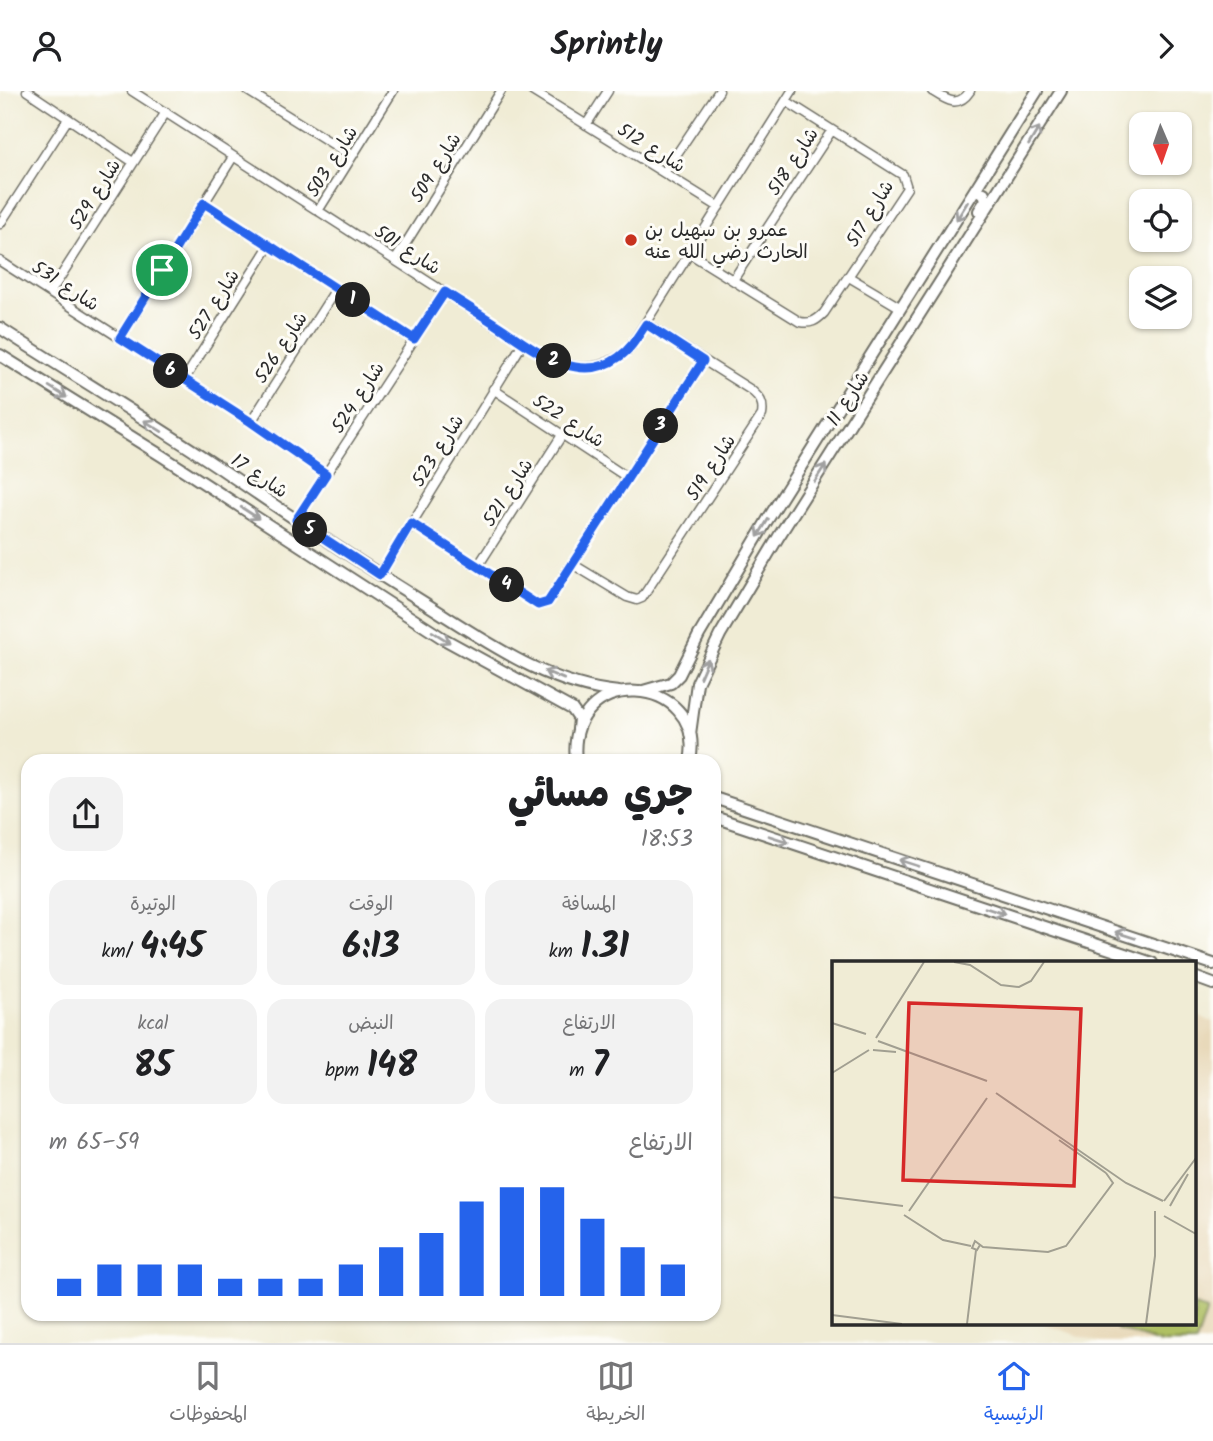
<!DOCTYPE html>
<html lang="ar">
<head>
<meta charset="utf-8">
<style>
  :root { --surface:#fff; --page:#f2f2f2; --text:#202124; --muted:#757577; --line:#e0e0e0; --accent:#2563eb }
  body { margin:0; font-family:Kalam,"Playpen Sans Arabic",sans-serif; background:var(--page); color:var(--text); direction:rtl; height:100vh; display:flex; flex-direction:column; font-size:26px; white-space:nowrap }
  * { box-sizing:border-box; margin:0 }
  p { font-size:23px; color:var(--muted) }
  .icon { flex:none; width:38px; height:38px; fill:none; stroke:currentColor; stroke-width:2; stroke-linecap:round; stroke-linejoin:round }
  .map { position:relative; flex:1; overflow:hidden; direction:ltr }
  .details { position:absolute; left:21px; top:663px; width:700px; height:567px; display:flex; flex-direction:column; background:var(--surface); border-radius:21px; box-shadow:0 2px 5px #0004; direction:rtl }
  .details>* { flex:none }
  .needle { width:46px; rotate:178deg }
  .tools { position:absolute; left:1129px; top:21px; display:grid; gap:14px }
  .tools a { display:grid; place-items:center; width:63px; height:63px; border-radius:14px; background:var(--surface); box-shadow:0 2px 5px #0004; font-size:35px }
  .pin { position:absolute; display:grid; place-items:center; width:60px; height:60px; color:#fff; margin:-30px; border:4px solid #fff; border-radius:50%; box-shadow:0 2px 7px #0007 }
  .km { position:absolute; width:35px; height:35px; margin:-18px; border-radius:50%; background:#222; color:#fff; font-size:19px; line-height:35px; text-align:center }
  .round { display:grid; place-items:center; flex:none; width:74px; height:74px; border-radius:21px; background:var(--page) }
  .summary { display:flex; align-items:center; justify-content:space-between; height:119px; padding:0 28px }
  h1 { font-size:38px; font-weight:800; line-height:52px }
  .metrics { display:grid; grid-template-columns:repeat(3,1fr); gap:10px; height:119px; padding:7px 28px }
  .metrics div { display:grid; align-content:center; border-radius:18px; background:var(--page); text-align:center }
  .metrics b { font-size:35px; font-weight:800 }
  .metrics small { font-size:19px; font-weight:400 }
  .metrics p { font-size:19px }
  .chart { height:196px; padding:14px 28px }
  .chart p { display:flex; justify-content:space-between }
  .chart svg { width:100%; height:126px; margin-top:7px; stroke:var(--accent); stroke-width:6 }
  header { display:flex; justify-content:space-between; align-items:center; height:91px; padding:0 28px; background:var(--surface); font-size:32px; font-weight:800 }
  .tabs { display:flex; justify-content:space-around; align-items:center; height:98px; border-top:2px solid var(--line); background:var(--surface); font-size:19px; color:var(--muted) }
  .tabs a { display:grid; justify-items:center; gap:4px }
  .tabs .on { color:var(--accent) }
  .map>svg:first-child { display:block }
  .built { fill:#e8d9ba }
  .green { fill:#afc063; stroke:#6d7647; stroke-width:2 }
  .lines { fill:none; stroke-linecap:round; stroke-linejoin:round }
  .minor-casing { stroke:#706f66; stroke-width:11 }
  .tertiary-casing { stroke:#706f66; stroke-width:14 }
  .minor { stroke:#fff; stroke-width:8 }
  .tertiary { stroke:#fff; stroke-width:10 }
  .oneway { stroke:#a0a0a0 }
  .route-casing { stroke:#fff; stroke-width:14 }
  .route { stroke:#2563eb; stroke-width:9 }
  .poi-dot { fill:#c8321e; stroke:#fdfcf7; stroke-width:2.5 }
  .labels { text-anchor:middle; stroke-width:6; stroke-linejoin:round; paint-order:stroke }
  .street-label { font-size:19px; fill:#2b2b2b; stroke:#fdfcf7 }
  .poi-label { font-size:19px; fill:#2b2b2b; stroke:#fdfcf7; text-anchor:start }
  .inset-road { fill:none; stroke:#a19f91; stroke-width:2 }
  .view { fill:#d62828; fill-opacity:0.15; stroke:#d62828; stroke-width:3.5 }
  .inset-edge { fill:none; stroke:#2b2b2b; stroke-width:3.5 }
</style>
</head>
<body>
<header><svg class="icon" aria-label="forward" viewBox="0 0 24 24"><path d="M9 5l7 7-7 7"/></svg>Sprintly<svg class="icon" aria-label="person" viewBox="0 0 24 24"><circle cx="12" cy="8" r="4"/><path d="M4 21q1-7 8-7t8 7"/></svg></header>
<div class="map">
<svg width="1213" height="1252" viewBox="0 0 1213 1252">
  <rect width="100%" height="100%" fill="#fdfcf7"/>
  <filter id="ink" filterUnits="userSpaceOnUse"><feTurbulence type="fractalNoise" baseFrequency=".0143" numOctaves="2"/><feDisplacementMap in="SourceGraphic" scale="14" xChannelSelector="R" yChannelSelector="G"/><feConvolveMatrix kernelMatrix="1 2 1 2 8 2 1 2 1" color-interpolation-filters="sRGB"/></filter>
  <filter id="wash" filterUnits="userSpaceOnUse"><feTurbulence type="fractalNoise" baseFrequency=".00686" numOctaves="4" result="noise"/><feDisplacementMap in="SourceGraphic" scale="28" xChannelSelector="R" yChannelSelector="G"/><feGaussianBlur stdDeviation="1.57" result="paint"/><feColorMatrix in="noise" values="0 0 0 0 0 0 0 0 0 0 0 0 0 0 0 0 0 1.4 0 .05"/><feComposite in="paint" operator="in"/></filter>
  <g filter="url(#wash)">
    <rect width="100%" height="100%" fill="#f0ecd5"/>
    <path class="built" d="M1194 924 1213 931V1252H1100L1044 1233H1194Z"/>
    <path class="green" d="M1194 1215 1207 1219 1196 1252H1160L1117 1238 1118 1233H1194Z"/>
  </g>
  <g filter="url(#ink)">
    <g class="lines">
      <g class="minor-casing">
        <path id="minor" d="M27 0 133 71
          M132 0 539 262C572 280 599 283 629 258L792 0
          M248 0 352 65
          M532 0 719 116
          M932 0C946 9 958 18 970 0
          M586 34 608 0
          M664 82 719 0
          M204 112 414 248
          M318 120 393 0
          M0 133 68 28
          M689 162 800 231C811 233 816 230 824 222L907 97 903 84 786 10
          M396 168 501 0
          M0 170 251 331 326 383
          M849 186 901 217
          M733 189 832 39
          M50 202 166 21
          M120 247 233 66
          M184 289 269 155
          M493 298 628 387
          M251 331 336 198
          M296 429 445 201
          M411 432 538 514 548 511 703 270
          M574 474 627 506 637 509 642 507 762 324C764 311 760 307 751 299L646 233
          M478 475 562 344
          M380 484 523 252"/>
      </g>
      <g class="tertiary-casing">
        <path id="tertiary" d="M975 99 984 102 986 109 979 120
          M0 237C77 287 157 334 233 386 297 430 362 473 428 514 487 551 548 595 619 601
          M0 264 162 365 444 548 572 618 579 628 578 638
          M643 600 671 592 679 584 699 544 768 428 1037 0
          M690 643 697 592 720 544 779 445 1061 0
          M576 670C565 572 708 583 690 670
          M714 707 1213 873
          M714 726 1152 872
          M1194 886 1213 893"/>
      </g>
      <use href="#minor" class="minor"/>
      <use href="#tertiary" class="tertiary"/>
    </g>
    <defs><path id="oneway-shaft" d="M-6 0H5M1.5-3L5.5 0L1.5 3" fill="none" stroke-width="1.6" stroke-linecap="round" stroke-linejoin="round" transform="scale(1.75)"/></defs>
    <g class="oneway">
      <use href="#oneway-shaft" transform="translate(1034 45) rotate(-59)"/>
      <use href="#oneway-shaft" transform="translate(962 120) rotate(122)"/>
      <use href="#oneway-shaft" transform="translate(58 301) rotate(32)"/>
      <use href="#oneway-shaft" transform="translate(153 335) rotate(-148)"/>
      <use href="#oneway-shaft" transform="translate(820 382) rotate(-57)"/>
      <use href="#oneway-shaft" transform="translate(250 422) rotate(33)"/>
      <use href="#oneway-shaft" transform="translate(763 437) rotate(121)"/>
      <use href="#oneway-shaft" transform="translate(441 546) rotate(32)"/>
      <use href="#oneway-shaft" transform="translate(704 577) rotate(-66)"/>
      <use href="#oneway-shaft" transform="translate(554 584) rotate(-157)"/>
      <use href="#oneway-shaft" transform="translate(779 748) rotate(18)"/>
      <use href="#oneway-shaft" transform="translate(909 772) rotate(-162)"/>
      <use href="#oneway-shaft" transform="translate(995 820) rotate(18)"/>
      <use href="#oneway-shaft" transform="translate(1125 844) rotate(-162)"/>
    </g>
  </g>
  <g class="lines" filter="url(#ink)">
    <g class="route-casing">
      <path id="route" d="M204 112 414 248 445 201C463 213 482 224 500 236 533 258 579 296 619 266 631 258 638 245 646 233L703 270 548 511 538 514 411 432 380 484 296 429 326 383 251 331 120 247Z"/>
    </g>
    <use href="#route" class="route"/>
  </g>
  <circle class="poi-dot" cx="631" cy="149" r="7"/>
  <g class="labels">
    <g class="street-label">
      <text transform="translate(652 56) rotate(32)" y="7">شارع 512</text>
      <text transform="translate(331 70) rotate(-58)" y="7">شارع 503</text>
      <text transform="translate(792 70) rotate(-57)" y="7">شارع 518</text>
      <text transform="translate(435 76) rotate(-58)" y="7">شارع 509</text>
      <text transform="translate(94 103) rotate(-58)" y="7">شارع 529</text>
      <text transform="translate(869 122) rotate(-59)" y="7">شارع 517</text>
      <text transform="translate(408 158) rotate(33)" y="7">شارع 501</text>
      <text transform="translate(66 194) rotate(33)" y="7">شارع 531</text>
      <text transform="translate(213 213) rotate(-58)" y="7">شارع 527</text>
      <text transform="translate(280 256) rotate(-57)" y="7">شارع 526</text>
      <text transform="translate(357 306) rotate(-57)" y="7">شارع 524</text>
      <text transform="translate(847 307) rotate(-57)" y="7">شارع 11</text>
      <text transform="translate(569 329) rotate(33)" y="7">شارع 522</text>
      <text transform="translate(437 359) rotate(-58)" y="7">شارع 523</text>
      <text transform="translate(710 376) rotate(-57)" y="7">شارع 519</text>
      <text transform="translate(260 384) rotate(34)" y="7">شارع 17</text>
      <text transform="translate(507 401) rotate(-57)" y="7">شارع 521</text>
    </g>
    <g class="poi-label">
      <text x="645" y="145">عمرو بن سهيل بن<tspan x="645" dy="22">الحارث رضي الله عنه</tspan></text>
    </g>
  </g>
  <g transform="translate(832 870)">
    <rect width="364" height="364" fill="#f0ecd5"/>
    <path class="inset-road" d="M122 1 138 4 169 24 187 26 199 20 212 1M0 62 34 73M44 77 92 1M46 80 155 120M41 89 64 91M0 112 37 89M164 132 294 222 331 240M227 179 274 212M0 236 71 245M332 240 364 197M338 245 356 213M77 250 155 137M72 254 111 279 139 285M332 255 364 273M148 284 145 289 140 287 143 280 151 286 216 291 234 285 281 222 274 212M0 354 70 363M135 363 144 289M314 363 323 295V250"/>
    <path class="view" d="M77 42 249 48 242 225 71 219Z"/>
    <rect width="364" height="364" class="inset-edge"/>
  </g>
</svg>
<div class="tools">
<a><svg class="needle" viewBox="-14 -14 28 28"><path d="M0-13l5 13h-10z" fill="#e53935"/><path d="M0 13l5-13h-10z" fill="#757577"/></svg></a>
<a><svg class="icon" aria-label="locate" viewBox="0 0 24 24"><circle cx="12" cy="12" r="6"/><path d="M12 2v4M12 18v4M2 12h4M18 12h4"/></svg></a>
<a><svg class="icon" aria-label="layers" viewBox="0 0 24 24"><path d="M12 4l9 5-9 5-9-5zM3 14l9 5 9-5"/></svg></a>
</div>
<div class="pin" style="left:162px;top:179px;background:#1e9e55"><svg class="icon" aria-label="arrive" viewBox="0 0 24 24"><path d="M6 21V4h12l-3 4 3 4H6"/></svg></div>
<b class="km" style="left:353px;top:209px">1</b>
<b class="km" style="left:554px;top:270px">2</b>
<b class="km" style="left:661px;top:335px">3</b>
<b class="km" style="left:507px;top:494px">4</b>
<b class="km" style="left:310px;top:439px">5</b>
<b class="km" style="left:171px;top:280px">6</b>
<section class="details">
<div class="summary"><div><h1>جري مسائي</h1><p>18:53</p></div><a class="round"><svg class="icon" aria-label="share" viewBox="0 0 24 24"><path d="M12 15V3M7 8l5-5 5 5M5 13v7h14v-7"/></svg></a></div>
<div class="metrics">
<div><p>المسافة</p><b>1.31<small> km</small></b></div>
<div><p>الوقت</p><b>6:13</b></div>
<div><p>الوتيرة</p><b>4:45<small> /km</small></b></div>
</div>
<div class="metrics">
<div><p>الارتفاع</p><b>7<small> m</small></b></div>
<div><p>النبض</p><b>148<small> bpm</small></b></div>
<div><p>kcal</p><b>85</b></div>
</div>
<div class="chart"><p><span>الارتفاع</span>59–65 m</p>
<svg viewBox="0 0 160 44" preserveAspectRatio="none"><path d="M5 44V38M15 44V33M25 44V33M35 44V33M45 44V38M55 44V38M65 44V38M75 44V33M85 44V27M95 44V22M105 44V11M115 44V6M125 44V6M135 44V17M145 44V27M155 44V33"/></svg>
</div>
</section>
</div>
<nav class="tabs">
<a class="on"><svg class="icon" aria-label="home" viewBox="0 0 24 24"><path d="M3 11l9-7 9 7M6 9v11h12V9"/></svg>الرئيسية</a>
<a><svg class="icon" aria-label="map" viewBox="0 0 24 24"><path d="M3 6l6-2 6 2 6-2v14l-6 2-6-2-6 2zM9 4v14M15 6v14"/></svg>الخريطة</a>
<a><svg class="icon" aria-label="saved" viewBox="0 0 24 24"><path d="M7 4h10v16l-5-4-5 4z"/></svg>المحفوظات</a>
</nav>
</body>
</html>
